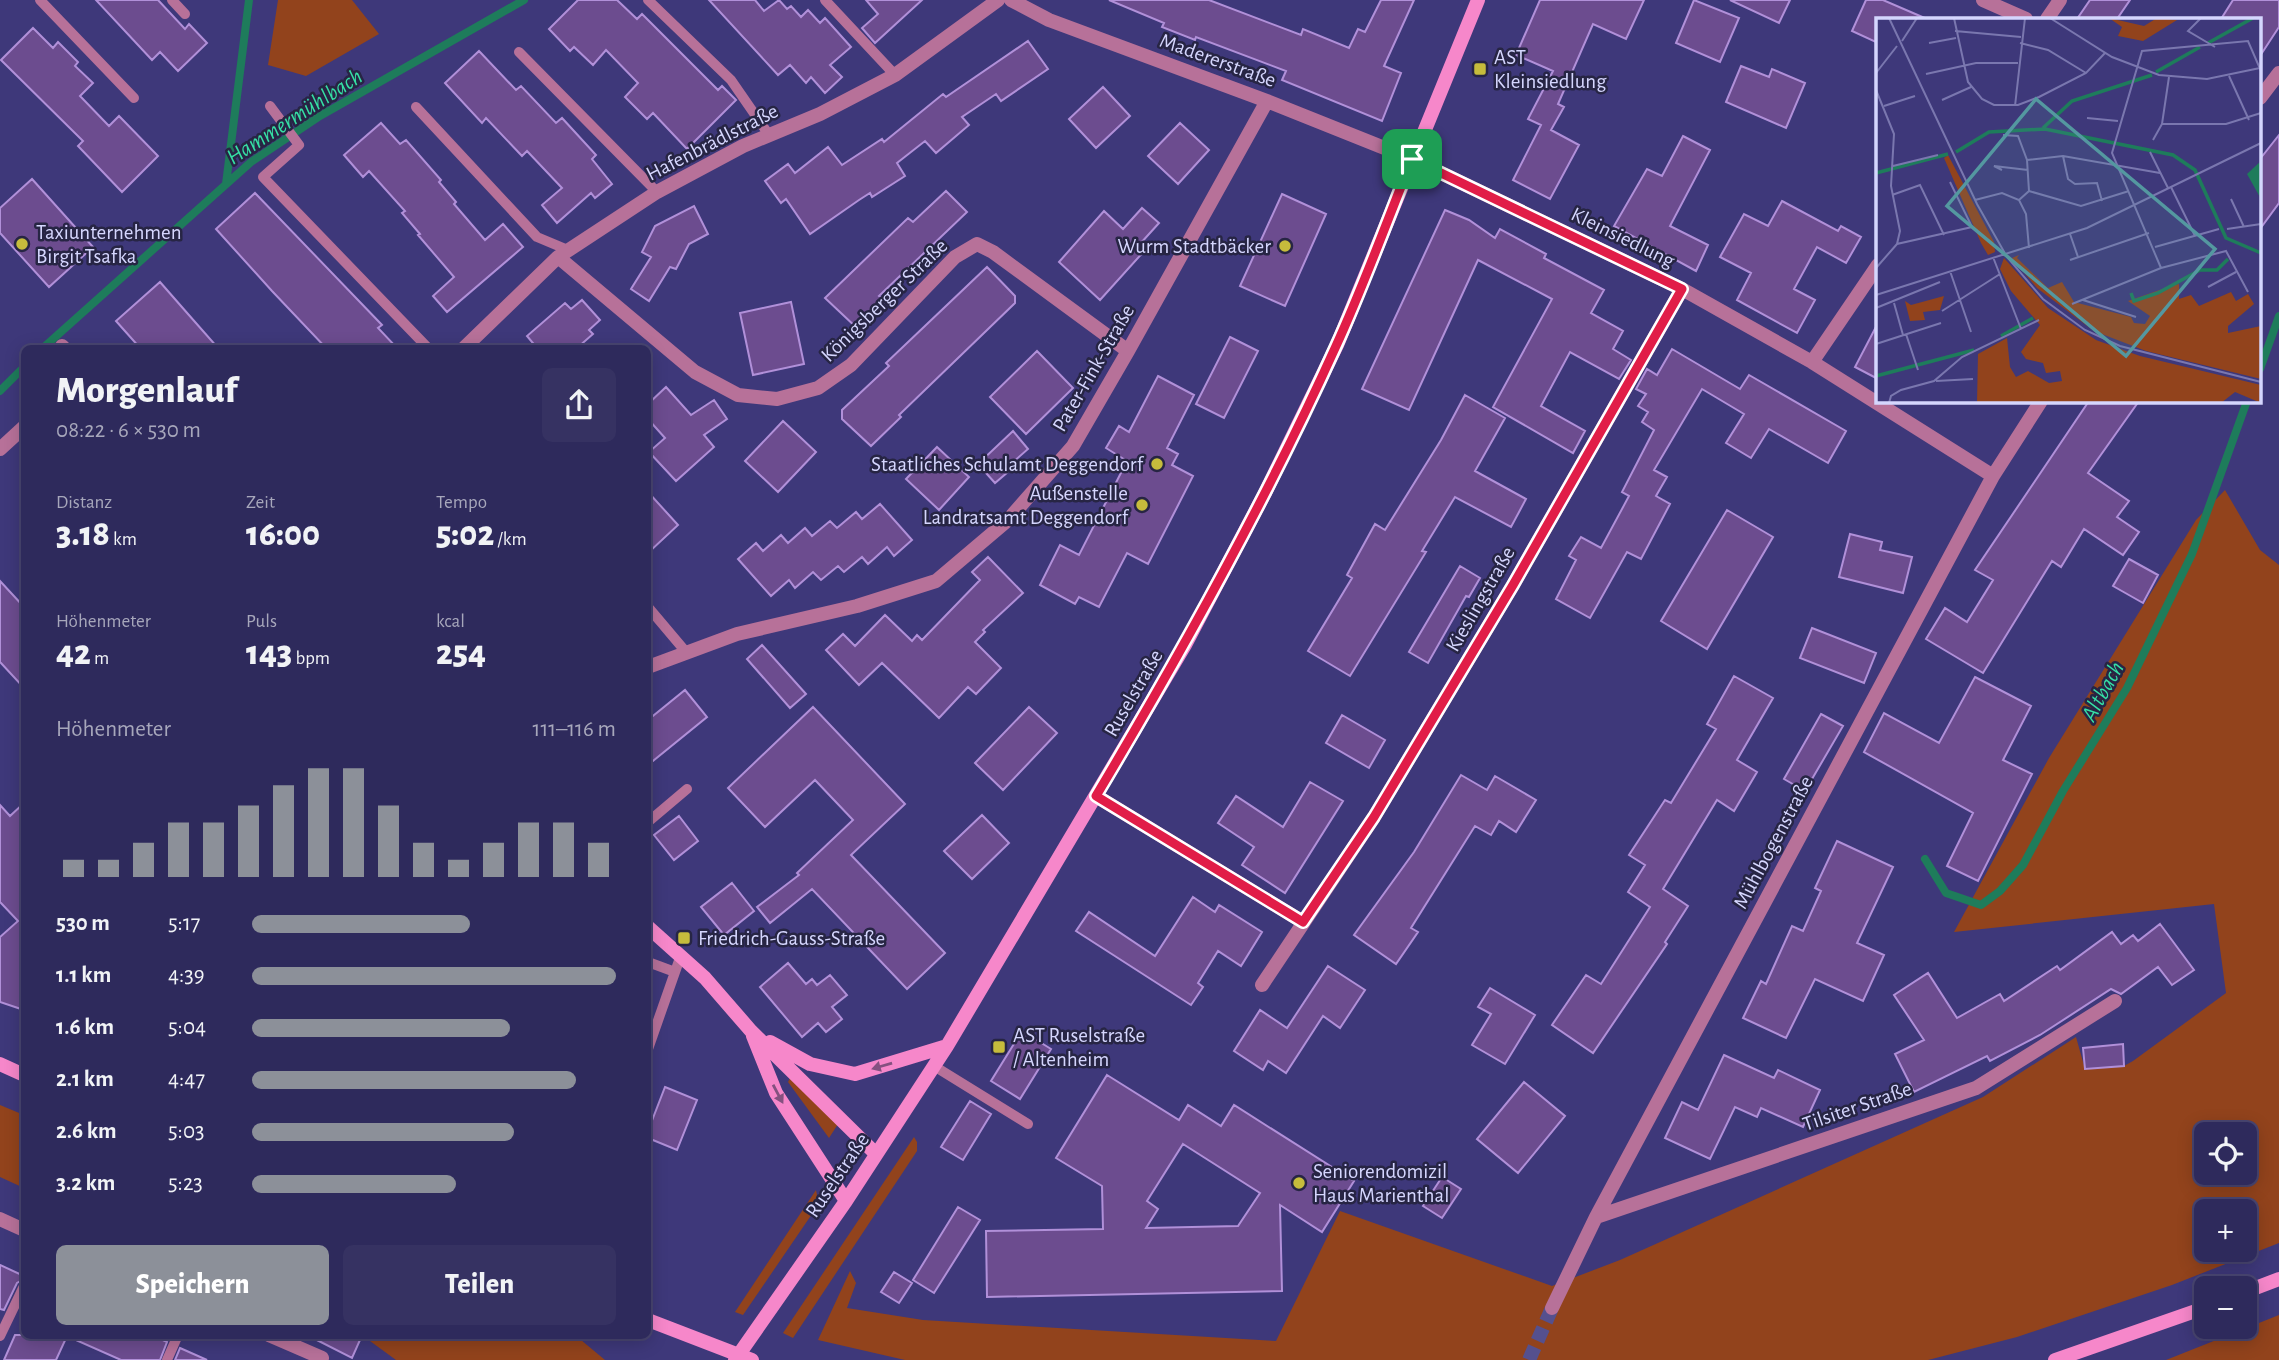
<!DOCTYPE html>
<html lang="de">
<head>
<meta charset="utf-8">
<style>
  :root { --surface:#2e2a5c; --page:#363262; --text:#f1f3f6; --muted:#a7a7bb; --line:#494672; --accent:#8c9099 }
  body { margin:0; font-family:"Alegreya Sans",sans-serif; background:var(--page); color:var(--text); height:100vh; display:flex; flex-direction:column; font-size:26px; white-space:nowrap }
  * { box-sizing:border-box; margin:0 }
  p { font-size:23px; color:var(--muted) }
  .icon { flex:none; width:38px; height:38px; fill:none; stroke:currentColor; stroke-width:2; stroke-linecap:round; stroke-linejoin:round }
  .map { position:relative; flex:1; overflow:hidden }
  .details { position:absolute; left:21px; top:345px; width:630px; height:994px; display:flex; flex-direction:column; background:var(--surface); border-radius:10px; box-shadow:0 4px 18px #0003,0 0 0 2px var(--line) }
  .details>* { flex:none }
  .tools { position:absolute; left:2194px; top:1122px; display:grid; gap:14px }
  .tools a { display:grid; place-items:center; width:63px; height:63px; border-radius:10px; background:var(--surface); box-shadow:0 4px 18px #0003,0 0 0 2px var(--line); font-size:35px }
  .pin { position:absolute; display:grid; place-items:center; width:60px; height:60px; color:#fff; margin:-30px; border-radius:14px; box-shadow:0 4px 10px #0006 }
  .round { display:grid; place-items:center; flex:none; width:74px; height:74px; border-radius:10px; background:var(--page) }
  .head { display:flex; align-items:center; justify-content:space-between; height:119px; padding:0 35px }
  h1 { font-size:38px; font-weight:800; line-height:52px }
  .figures { display:grid; grid-template-columns:repeat(3,1fr); gap:10px; height:119px; padding:7px 35px }
  .figures div { display:grid; align-content:center }
  .figures b { font-size:35px; font-weight:800 }
  .figures small { font-size:19px; font-weight:400 }
  .figures p { font-size:19px }
  .chart { height:196px; padding:14px 35px }
  .chart p { display:flex; justify-content:space-between }
  .chart svg { width:100%; height:126px; margin-top:7px; stroke:var(--accent); stroke-width:6 }
  .cta { display:flex; gap:14px; margin-top:auto; padding:14px 35px }
  .cta a { flex:1; height:80px; border-radius:10px; background:var(--accent); color:#fff; font-size:28px; font-weight:800; line-height:80px; text-align:center }
  .cta a+a { background:var(--page); color:var(--text) }
  ul { padding:0 35px; list-style:none; font-size:23px }
  li { display:grid; grid-template-columns:112px 84px 1fr; align-items:center; height:52px }
  li i { height:18px; border-radius:9px; background:var(--accent) }
  .map>svg:first-child { display:block }
  .green { fill:#92431c; fill-rule:evenodd }
  .lines { fill:none; stroke-linecap:round; stroke-linejoin:round }
  .stream { stroke:#1e7c5b; stroke-width:8 }
  .building { fill:#6c4c8f; stroke:#b190d9; stroke-width:2; fill-rule:evenodd }
  .minor-tunnel { stroke:#55508e; stroke-width:14; stroke-dasharray:14 7; stroke-linecap:butt }
  .service { stroke:#b77199; stroke-width:10 }
  .minor { stroke:#b77199; stroke-width:14 }
  .secondary { stroke:#f687ca; stroke-width:14 }
  .secondary-bridge { stroke:#f687ca; stroke-width:14 }
  .oneway { fill:#845180 }
  .route-casing { stroke:#fff; stroke-width:14 }
  .route { stroke:#e11d48; stroke-width:9 }
  .poi-dot { fill:#c6bc3c; stroke:#272544; stroke-width:2.5 }
  .labels { text-anchor:middle; stroke-width:5; stroke-linejoin:round; paint-order:stroke }
  .poi-label { font-size:21px; fill:#d5d6fe; stroke:#272544; text-anchor:start }
  .street-label { font-size:21px; fill:#d5d6fe; stroke:#272544 }
  .water-label { font-size:23px; font-style:italic; fill:#36dfa5; stroke:#272544 }
  .inset-river { fill:none; stroke:#1e7c5b; stroke-width:3.5 }
  .inset-road { fill:none; stroke:#7a77af; stroke-width:2 }
  .view { fill:#5498a0; fill-opacity:0.15; stroke:#5498a0; stroke-width:3.5 }
  .inset-edge { fill:none; stroke:#d5d6fe; stroke-width:3.5 }
</style>
</head>
<body>
<div class="map">
<svg width="2279" height="1360" viewBox="0 0 2279 1360">
  <rect width="100%" height="100%" fill="#3e387a"/>
  <path class="green" d="M278 0H352L379 34 306 76 268 65Z
    M2225 490 2260 550 2279 565V1243L2172 1285 2017 1337 1928 1360H905L818 1340 850 1271 856 1283 847 1308 923 1320 1276 1341 1340 1211 1552 1286 1620 1260 1983 1097 2076 1037 2085 1069 2124 1066 2133 1061 2226 993 2214 904 1954 932 2049 758 2196 520ZM2207 1134H2245V1172H2207ZM2207 1211H2245V1250H2207Z
    M791 1076 838 1124 829 1138 788 1082Z
    M0 1105 24 1115V1188L0 1177Z
    M914 1137 917 1142V1151L793 1338 783 1333Z
    M816 1190 817 1195 812 1214 743 1315 735 1312Z
    M2279 1315V1360H2166Z
    M357 1335H575L605 1360H396L370 1341Z"/>
  <g class="lines">
    <path class="stream" d="M226 184 249 0
      M43 348 251 162 320 116 524 0
      M2260 369 2279 316
      M0 391 24 367
      M1925 859 1946 893 1981 905 2000 891 2023 865 2063 791 2127 688 2192 554 2247 401"/>
  </g>
  <path class="building" d="M96 0H158L185 29 189 24 207 43 178 71 160 52 152 60Z
    M578 0H617L637 19 642 14 718 90 722 86 736 100 687 149 653 113 647 119 625 97 638 83 606 50 593 65 574 47 570 51 549 29Z
    M709 0H755L764 11 779 0 787 9 791 6 801 17 808 10 820 23 825 18 851 47 830 65 842 77 825 93 811 77 806 83 790 65 778 75Z
    M866 0H922L875 43 862 28 878 14Z
    M1109 0H1209L1301 35 1303 29 1349 48 1358 29 1365 32 1381 0H1414L1384 66 1401 73 1382 121 1282 80 1286 71 1196 37 1195 40 1162 27 1164 23Z
    M1540 0H1644L1626 39 1593 24 1558 104 1564 107 1551 130 1579 145 1550 199 1513 180 1541 125 1528 119 1553 71 1516 55Z
    M1694 0 1739 18 1720 62 1676 43Z
    M1730 0H1790L1779 23Z
    M1866 0H1883L1927 19H1878V43L1852 31Z
    M2090 0H2130L2117 19H2077Z
    M2233 0H2279V27L2260 56V19H2221Z
    M33 28 53 48 58 42 78 62 75 66 93 83 80 96 109 126 119 116 158 156 122 192 78 146 83 141 1 60Z
    M1028 41 1048 69 1001 101 996 94 962 117 969 125 936 153 925 141 897 163 905 176 872 197 870 193 859 200 810 234 786 199 781 203 765 181 788 164 795 173 828 147 842 165 882 139 884 142 943 94 946 97Z
    M479 51 516 90 521 86 556 123 562 118 596 155 592 159 612 184 595 198 591 193 557 223 542 205 562 188 527 151 522 156 486 118 482 123 445 83Z
    M1741 66 1769 77 1772 69 1805 83 1786 128 1726 102Z
    M1103 87 1130 116 1096 148 1069 119Z
    M381 123 400 144 406 140 441 180 439 182 456 202 454 204 485 240 503 224 523 247 447 312 433 296 454 277 418 235 420 234 402 213 405 211 369 171 363 177 344 155Z
    M1180 123 1209 150 1178 184 1148 156Z
    M2279 135V203L2260 229V159Z
    M1683 136 1710 150 1670 226 1708 245 1696 271 1614 226 1647 169 1662 176Z
    M32 179 93 247 49 287 0 233V208Z
    M946 191 967 212 879 296 885 301 858 329 825 298 908 218 913 222Z
    M255 193 382 325 378 328 397 348H326L272 291 216 229Z
    M1282 194 1326 214 1285 306 1240 286Z
    M1782 201 1838 231 1841 226 1861 237 1846 263 1817 247 1794 289 1815 300 1797 333 1737 300 1751 273 1720 257 1744 214 1768 226Z
    M694 206 708 234 689 244 676 269 670 267 649 301 631 289 651 257 642 252 655 226Z
    M1142 208 1159 223 1140 244 1146 249 1100 300 1059 262 1104 211 1123 229Z
    M1445 210 1469 220 1495 238 1500 229 1546 254 1544 258 1604 290 1591 313 1623 331 1613 349 1631 360 1619 379 1570 352 1541 406 1585 431 1573 453 1493 407 1552 299 1478 260 1409 410 1362 389Z
    M987 267 1015 296V303L899 415 901 417 871 446 842 419V410L889 366 886 363Z
    M160 282 188 314 218 348H140L116 321Z
    M582 300 600 320 589 330 593 334 577 348H537L527 336 565 303 571 309Z
    M791 302 804 364 753 375 740 313Z
    M1878 323V379L1855 367Z
    M1230 337 1258 351 1224 418 1196 404Z
    M1672 349 1740 389 1749 375 1846 431 1828 463 1769 429 1751 458 1726 443 1744 414 1702 389 1654 470 1667 477 1656 496 1670 504 1641 559 1627 552 1590 618 1556 599 1576 560 1569 556 1581 537 1601 548 1629 496 1622 492 1654 430 1642 422 1648 412 1638 406 1646 394 1636 389 1647 369 1657 375Z
    M1037 351 1073 388 1026 434 990 397Z
    M1158 376 1194 395 1167 448 1178 454 1172 465 1193 476 1148 564 1127 553 1099 607 1079 597 1075 604 1040 585 1060 545 1079 555 1127 461 1106 448 1119 426 1129 432Z
    M666 387 691 415 714 400 727 419 704 435 714 447 676 481 649 452 665 438 648 419V404Z
    M1465 395 1505 418 1475 471 1526 499 1511 527 1455 497 1422 551 1426 552 1350 676 1308 651 1352 578 1347 575 1375 524 1385 530 1441 440Z
    M2089 401H2139L2088 473 2129 501 2117 517 2139 532 2123 555 2084 529 2061 567 2052 561 1983 673 1926 639 1945 608 1967 622 1993 580 1975 570Z
    M783 421 816 452 778 492 745 461Z
    M1013 431 1028 449 1012 463 1015 466 995 483 978 464Z
    M937 447 969 477 939 510 906 479Z
    M648 492 678 525 648 553Z
    M880 504 912 540 894 556 887 547 868 564 862 557 844 572 838 566 821 580 813 572 795 588 789 580 771 596 738 559 756 543 763 551 781 535 788 543 805 528 812 536 830 521 837 528 856 512 862 519Z
    M1727 510 1773 537 1707 649 1661 621Z
    M1850 534 1882 542 1880 550 1912 557 1903 593 1839 577Z
    M988 557 1023 593 983 630 985 632 975 642 1001 668 976 694 968 687 939 718 882 663 859 685 826 650 843 634 855 646 885 615 912 641 917 635 922 640 980 580 972 572Z
    M2129 559 2158 575 2143 603 2113 586Z
    M1460 566 1480 578 1469 597 1466 596 1428 663 1409 652Z
    M0 581 24 607V688L0 662Z
    M1812 628 1876 653 1864 683 1800 658Z
    M762 645 806 694 790 708 747 659Z
    M1734 676 1773 698 1737 760 1757 772 1734 811 1717 800 1663 889 1688 906 1665 942 1667 944 1593 1053 1552 1025 1586 975 1601 984 1650 907 1628 892 1645 865 1629 855 1665 800 1671 803 1716 729 1707 724Z
    M1975 677 2031 706 2003 760 2032 774 1978 881 1947 866 1973 813 1864 752 1884 713 1939 743Z
    M685 690 707 717 648 765V720Z
    M813 707 905 804 851 855 945 953 907 989 812 889 770 923 757 907 799 875 797 873 853 820 815 780 765 827 728 788Z
    M1029 707 1057 733 1003 790 975 763Z
    M1821 714 1843 726 1805 791 1784 779Z
    M1342 715 1385 740 1369 768 1326 743Z
    M1461 775 1487 790 1495 776 1536 800 1516 832 1499 821 1491 835 1475 826 1411 928 1418 932 1396 964 1354 935 1414 852Z
    M1310 782 1343 801 1285 893 1242 865 1254 847 1218 823 1236 796 1283 827Z
    M24 803V1010L0 1002V937L18 921 0 902V805L10 816Z
    M982 815 1009 843 972 879 944 851Z
    M679 816 698 841 674 860 654 835Z
    M1837 841 1893 867 1857 943 1884 955 1863 1001 1815 979 1786 1038 1743 1018 1761 981 1766 984 1792 926 1803 931 1821 891 1815 888Z
    M732 883 754 911 724 935 701 907Z
    M1193 897 1215 912 1219 905 1262 932 1241 966 1218 951 1198 983 1203 987 1191 1005 1076 931 1089 912 1155 956Z
    M2160 924 2194 970 2172 985 2158 967 2121 994 2111 989 2040 1035 1990 1061 1987 1056 1914 1092 1895 1054 1924 1040 1894 995 1928 973 1957 1018 2000 994 2004 1001 2057 966 2060 970 2112 932 2121 944 2133 935 2138 941Z
    M788 963 806 984 812 979 817 985 830 975 847 995 832 1007 842 1019 826 1032 818 1023 802 1037 760 987Z
    M1328 966 1365 990 1340 1028 1323 1016 1286 1073 1268 1061 1263 1070 1234 1051 1260 1010 1287 1028Z
    M1490 988 1535 1015 1505 1064 1472 1045 1491 1014 1478 1007Z
    M1022 1031 1051 1049 1020 1099 991 1081Z
    M2123 1044 2124 1066 2085 1069 2083 1048Z
    M1724 1055 1774 1078 1778 1070 1820 1090 1803 1127 1761 1108 1757 1117 1735 1107 1710 1159 1665 1138 1682 1102 1698 1110Z
    M1107 1075 1179 1120 1188 1105 1221 1126 1234 1105 1354 1181 1322 1232 1280 1205 1282 1291 987 1297 986 1231 1103 1229 1102 1186 1056 1158ZM1183 1144 1260 1193 1238 1226 1146 1228 1158 1209 1147 1201Z
    M1524 1082 1565 1116 1518 1173 1477 1139Z
    M665 1087 697 1100 677 1150 648 1138V1131Z
    M970 1101 991 1114 963 1160 941 1147Z
    M1442 1177 1461 1189 1442 1218 1423 1206Z
    M958 1207 980 1220 934 1293 913 1280Z
    M0 1265 24 1276V1279L17 1283 4 1310 0 1309Z
    M894 1272 912 1283 899 1303 881 1292Z
    M15 1335H152L167 1342 160 1360H121L67 1336 56 1360H4Z
    M307 1335H350L360 1340 352 1358Z
    M180 1348 207 1360H175Z"/>
  <g class="lines">
    <path class="minor-tunnel" d="M1529 1360 1552 1308"/>
    <path class="service" d="M40 0 134 98
      M172 0 185 14
      M648 0 731 80 769 135
      M825 0 895 75
      M519 52 657 192
      M270 106 299 145 263 177 428 348
      M416 107 537 237 568 250
      M648 607 686 652
      M648 822 687 789
      M648 962 675 972
      M648 1049 681 955
      M934 1066 1028 1124
      M0 1336 24 1286
      M167 1360 178 1335"/>
    <path class="minor" d="M1011 0 1049 20 1267 101 1412 159 1682 289 1812 362 1993 476
      M1983 0 2026 19
      M2047 19 2060 0
      M2260 98 2279 73
      M558 257 695 372 738 395 777 399 818 388 851 365 955 257 977 244 993 252 1128 351
      M62 346 64 348
      M464 348 558 257 657 192 743 146 820 114 895 75 998 0
      M1812 362 1878 265
      M0 449 24 427
      M648 667 737 634 857 606 936 581 1008 520 1073 446 1128 351 1267 101
      M1096 796 1303 922
      M1262 985 1374 817 1513 585 1682 289
      M1596 1217 1976 1088 2115 1001
      M0 1219 24 1230
      M1552 1308 1596 1217 1993 476 2041 401
      M269 1335 322 1358 321 1360"/>
    <path class="secondary" d="M648 927 705 978 751 1031 876 1154
      M753 1036 776 1093 846 1201
      M770 1042 810 1064 855 1074 947 1046
      M0 1064 24 1075
      M2245 1292 2279 1279
      M735 1360 846 1201 947 1046 1185 645 1265 493 1337 345 1478 0
      M2055 1360 2207 1307"/>
    <path class="secondary-bridge" d="M648 1320 752 1360"/>
  </g>
  <defs><path id="oneway-solid" d="M-6-.8H1V-3.2L6.5 0L1 3.2V.8H-6Z" transform="scale(1.75)"/></defs>
  <g class="oneway">
    <use href="#oneway-solid" transform="translate(882 1066) rotate(164)"/>
    <use href="#oneway-solid" transform="translate(778 1094) rotate(62)"/>
  </g>
  <g class="lines">
    <g class="route-casing">
      <path id="route" d="M1412 159 1682 289 1513 585 1374 817 1303 922 1096 796C1183 650 1266 501 1336 346 1364 285 1387 221 1412 159Z"/>
    </g>
    <use href="#route" class="route"/>
  </g>
  <g class="poi-dot">
    <rect x="1473" y="62" width="14" height="14" rx="3.5"/>
    <circle cx="22" cy="244" r="7"/>
    <circle cx="1285" cy="246" r="7"/>
    <circle cx="1157" cy="464" r="7"/>
    <circle cx="1142" cy="505" r="7"/>
    <rect x="677" y="931" width="14" height="14" rx="3.5"/>
    <rect x="992" y="1040" width="14" height="14" rx="3.5"/>
    <circle cx="1299" cy="1183" r="7"/>
  </g>
  <g class="labels">
    <g class="poi-label">
      <text x="1494" y="64">AST<tspan x="1494" dy="24">Kleinsiedlung</tspan></text>
      <text x="36" y="239">Taxiunternehmen<tspan x="36" dy="24">Birgit Tsafka</tspan></text>
      <text x="1271" y="253" text-anchor="end">Wurm Stadtbäcker</text>
      <text x="1143" y="471" text-anchor="end">Staatliches Schulamt Deggendorf</text>
      <text x="1128" y="500" text-anchor="end">Außenstelle<tspan x="1128" dy="24">Landratsamt Deggendorf</tspan></text>
      <text x="698" y="945">Friedrich-Gauss-Straße</text>
      <text x="1013" y="1042">AST Ruselstraße<tspan x="1013" dy="24">/ Altenheim</tspan></text>
      <text x="1313" y="1178">Seniorendomizil<tspan x="1313" dy="24">Haus Marienthal</tspan></text>
    </g>
    <g class="street-label">
      <text transform="translate(1218 60) rotate(20)" y="7">Madererstraße</text>
      <text transform="translate(712 142) rotate(-27)" y="7">Hafenbrädlstraße</text>
      <text transform="translate(1623 237) rotate(26)" y="7">Kleinsiedlung</text>
      <text transform="translate(884 300) rotate(-44)" y="7">Königsberger Straße</text>
      <text transform="translate(1093 368) rotate(-60)" y="7">Pater-Fink-Straße</text>
      <text transform="translate(1480 599) rotate(-60)" y="7">Kieslingstraße</text>
      <text transform="translate(1133 693) rotate(-60)" y="7">Ruselstraße</text>
      <text transform="translate(1773 842) rotate(-62)" y="7">Mühlbogenstraße</text>
      <text transform="translate(1857 1106) rotate(-19)" y="7">Tilsiter Straße</text>
      <text transform="translate(837 1175) rotate(-56)" y="7">Ruselstraße</text>
    </g>
    <g class="water-label">
      <text transform="translate(294 116) rotate(-33)" y="8">Hammermühlbach</text>
      <text transform="translate(2102 691) rotate(-61)" y="8">Altbach</text>
    </g>
  </g>
  <g transform="translate(1876 18)">
    <rect width="385" height="385" fill="#3e387a"/>
    <path d="M233 0 268 8 281 0 301 2 267 23 242 18 246 9ZM72 137 118 224 119 234 112 237 105 225 68 140ZM143 237 141 240 172 270 186 264 198 284 255 299 258 305 269 306 274 298 252 283 298 267 303 266V281L315 277 323 288 355 274 360 283 372 276 378 286 352 308V315L385 308V361L270 333 218 313 161 270 136 240ZM128 240 172 290 220 322 264 338 385 367V385L359 374 345 385H101L102 336 131 320 134 349 140 359 152 353 173 365 186 363 184 353 170 355 167 345 150 341 145 334 164 307 135 273 124 251ZM68 278 64 292 47 294 49 302 34 303 29 283 35 287Z" fill="#92431c"/>
    <path d="M385 143V181L371 156Z" fill="#1e7c5b"/>
    <path class="inset-river" d="M332 25 377 0M280 54 324 29M167 110 196 83 276 57M80 134 113 114 169 111 297 137 319 152 350 220 385 235M0 155 72 136M255 275 258 283 282 275 324 252H341L352 241M125 318 157 300M0 358 98 332"/>
    <path class="inset-road" d="M13 0 101 186 131 239 167 281 209 312 244 328 385 364M78 0 92 64 106 81 118 87H142L163 79 210 55 229 35M174 0 236 39 283 57 331 61 384 50M325 0 312 13 339 29M79 13 145 19M26 23 41 0M53 25 80 20M144 25 172 32 210 55M0 55 21 28M50 56 100 45H142M353 58 373 102M0 72 18 116 15 168 24 213 21 226M66 82 95 69M8 88 39 78M139 88 149 0M211 100 242 103M286 106H350L385 95M127 117 142 118 151 142 153 173 143 182M277 122 286 106 293 59M274 134 292 170M187 138 192 161 199 166 221 165 226 183M151 142 187 138 284 155M17 148 62 137M126 152 118 148 152 152M295 169 319 218M153 173 205 188 253 173M16 177 44 167 68 217M355 181 368 209M99 182 126 175 143 182 150 196 153 230M351 211 385 206M194 216 202 239M279 229 343 211M117 239 145 311M194 242 273 215M0 250 21 226 96 209 74 164M285 250 236 135 266 33 372 23 385 53M74 253 95 314M332 269 360 254M0 277 211 210 385 125M207 282 260 299M18 285 27 317M196 286 285 250 350 233 372 274M0 290 64 264M66 293 124 256M30 316 42 352M0 326 65 305M60 363 97 361M13 385 15 378 25 372 58 363 86 339 163 302"/>
    <path class="view" d="M160 81 339 231 250 338 71 188Z"/>
    <rect width="385" height="385" class="inset-edge"/>
  </g>
</svg>
<div class="tools">
<a><svg class="icon" aria-label="locate" viewBox="0 0 24 24"><circle cx="12" cy="12" r="6"/><path d="M12 2v4M12 18v4M2 12h4M18 12h4"/></svg></a>
<a>+</a>
<a>−</a>
</div>
<div class="pin" style="left:1412px;top:159px;background:#1e9e55"><svg class="icon" aria-label="arrive" viewBox="0 0 24 24"><path d="M6 21V4h12l-3 4 3 4H6"/></svg></div>
<section class="details">
<div class="head"><div><h1>Morgenlauf</h1><p>08:22 · 6 × 530 m</p></div><a class="round"><svg class="icon" aria-label="share" viewBox="0 0 24 24"><path d="M12 15V3M7 8l5-5 5 5M5 13v7h14v-7"/></svg></a></div>
<div class="figures">
<div><p>Distanz</p><b>3.18<small> km</small></b></div>
<div><p>Zeit</p><b>16:00</b></div>
<div><p>Tempo</p><b>5:02<small> /km</small></b></div>
</div>
<div class="figures">
<div><p>Höhenmeter</p><b>42<small> m</small></b></div>
<div><p>Puls</p><b>143<small> bpm</small></b></div>
<div><p>kcal</p><b>254</b></div>
</div>
<div class="chart"><p><span>Höhenmeter</span>111–116 m</p>
<svg viewBox="0 0 160 44" preserveAspectRatio="none"><path d="M5 44V38M15 44V38M25 44V32M35 44V25M45 44V25M55 44V19M65 44V12M75 44V6M85 44V6M95 44V19M105 44V32M115 44V38M125 44V32M135 44V25M145 44V25M155 44V32"/></svg>
</div>
<ul>
<li><b>530 m</b>5:17<i style="width:60%"></i></li>
<li><b>1.1 km</b>4:39<i style="width:100%"></i></li>
<li><b>1.6 km</b>5:04<i style="width:71%"></i></li>
<li><b>2.1 km</b>4:47<i style="width:89%"></i></li>
<li><b>2.6 km</b>5:03<i style="width:72%"></i></li>
<li><b>3.2 km</b>5:23<i style="width:56%"></i></li>
</ul>
<div class="cta"><a>Speichern</a><a>Teilen</a></div>
</section>
</div>
</body>
</html>
